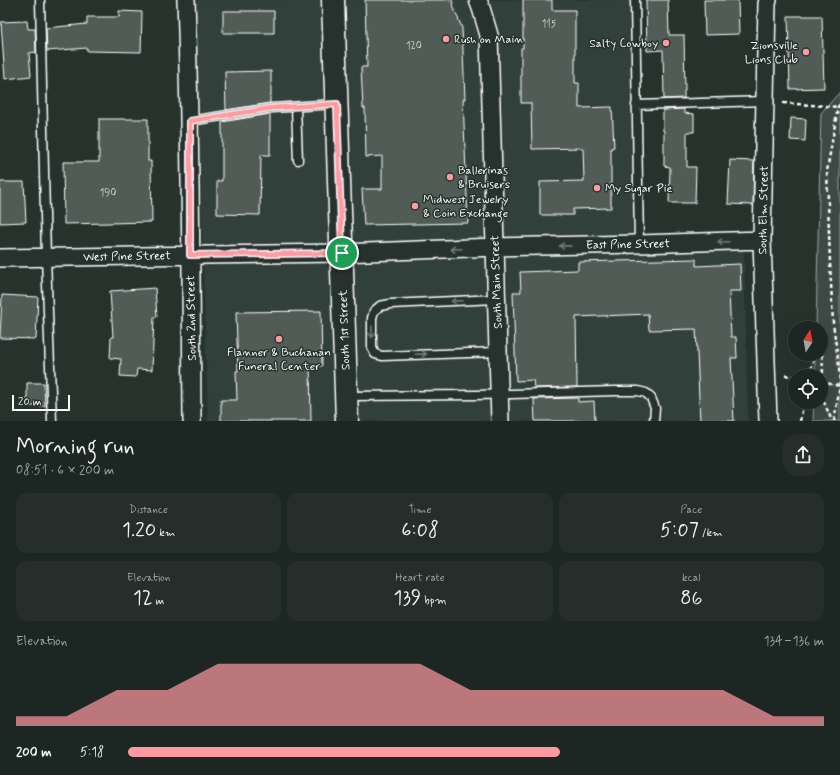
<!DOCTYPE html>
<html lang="en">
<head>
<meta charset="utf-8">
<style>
  :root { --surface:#1c2622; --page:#252e2a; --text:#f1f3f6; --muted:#a0a5a5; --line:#3a4340; --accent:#ff9aa2 }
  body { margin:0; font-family:Mynerve,sans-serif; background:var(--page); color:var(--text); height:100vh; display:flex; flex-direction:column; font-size:15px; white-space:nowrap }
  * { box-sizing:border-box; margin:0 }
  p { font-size:13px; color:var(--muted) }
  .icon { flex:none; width:22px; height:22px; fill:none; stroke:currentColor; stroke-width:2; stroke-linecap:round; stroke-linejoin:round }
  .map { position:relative; height:421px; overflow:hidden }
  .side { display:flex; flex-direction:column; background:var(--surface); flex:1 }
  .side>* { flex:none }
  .needle { width:26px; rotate:11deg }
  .controls { position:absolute; left:788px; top:321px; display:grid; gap:8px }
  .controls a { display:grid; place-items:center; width:40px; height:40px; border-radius:50%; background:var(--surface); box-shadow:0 4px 16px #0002,0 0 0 1px var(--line); font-size:20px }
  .scale { position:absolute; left:12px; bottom:10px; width:58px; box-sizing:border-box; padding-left:4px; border:2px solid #fff; border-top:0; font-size:11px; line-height:14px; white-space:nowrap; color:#fff; -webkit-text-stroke:3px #26332d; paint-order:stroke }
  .pin { position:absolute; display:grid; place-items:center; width:34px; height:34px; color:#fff; margin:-17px; border:2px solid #fff; border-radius:50%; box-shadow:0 1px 4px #0007 }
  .round { display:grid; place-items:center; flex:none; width:42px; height:42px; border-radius:16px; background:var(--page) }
  .headline { display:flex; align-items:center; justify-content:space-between; height:68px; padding:0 16px }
  h1 { font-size:22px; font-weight:600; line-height:30px }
  .stats { display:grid; grid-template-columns:repeat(3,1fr); gap:6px; height:68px; padding:4px 16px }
  .stats div { display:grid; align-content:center; border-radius:10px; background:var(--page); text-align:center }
  .stats b { font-size:20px; font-weight:600 }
  .stats small { font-size:11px; font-weight:400 }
  .stats p { font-size:11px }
  .chart { height:112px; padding:8px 16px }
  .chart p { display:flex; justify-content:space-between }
  .chart svg { width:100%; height:72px; margin-top:4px; fill:var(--accent); opacity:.7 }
  ul { padding:0 16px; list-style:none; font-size:13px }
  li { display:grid; grid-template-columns:64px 48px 1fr; align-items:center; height:30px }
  li i { height:10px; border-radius:5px; background:var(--accent) }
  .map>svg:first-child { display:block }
  .built { fill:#333f3a }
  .green { fill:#3e4944; stroke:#9ea4a2 }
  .building { fill:#515c57; stroke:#fff }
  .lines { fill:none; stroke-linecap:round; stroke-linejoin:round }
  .service-casing { stroke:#fff; stroke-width:11 }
  .minor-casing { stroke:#fff; stroke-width:20 }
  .secondary-casing { stroke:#fff; stroke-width:25 }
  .path { stroke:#fff; stroke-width:2.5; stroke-dasharray:4 3; stroke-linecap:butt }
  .service { stroke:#26332d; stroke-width:8 }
  .minor { stroke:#26332d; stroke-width:17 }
  .secondary { stroke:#26332d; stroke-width:22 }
  .oneway { stroke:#727a76 }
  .route-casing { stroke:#fff; stroke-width:8 }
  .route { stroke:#ff9aa2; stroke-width:5 }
  .poi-dot { fill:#ff9aa2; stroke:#26332d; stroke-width:1.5 }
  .labels { text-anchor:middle; stroke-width:3; stroke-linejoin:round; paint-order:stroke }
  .number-label { font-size:10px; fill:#d4d6d5 }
  .poi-label { font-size:12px; fill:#fff; stroke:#26332d; text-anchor:start }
  .street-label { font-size:12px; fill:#fff; stroke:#26332d }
</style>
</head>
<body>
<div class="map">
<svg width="840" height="421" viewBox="0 0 840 421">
  <rect width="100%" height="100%" fill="#26332d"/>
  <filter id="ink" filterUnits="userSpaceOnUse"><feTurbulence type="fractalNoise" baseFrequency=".025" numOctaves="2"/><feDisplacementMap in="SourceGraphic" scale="8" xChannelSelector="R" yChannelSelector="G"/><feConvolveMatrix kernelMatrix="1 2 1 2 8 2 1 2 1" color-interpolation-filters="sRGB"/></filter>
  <g filter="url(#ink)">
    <path class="built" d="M195 0H630L633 253 744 250 748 421H208Z"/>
    <path class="green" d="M840 92V421H813L814 402H821V376H815V354H821V328H816L821 113Z"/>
    <path class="building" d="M365 0H452L455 11 462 28 465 99H463L468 223 364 225 362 189H382V156L366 157 365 108H363L361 67H367Z
      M523 0H552V10H575V83H579V108L612 107 614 147 611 148V208L573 209V215H540V182L584 181 583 148 532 149 531 103H521V48H523Z
      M646 0H668L669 35H684L685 91H684V98L664 99 663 50 647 51Z
      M704 0H738L739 34 705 35Z
      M119 11 142 12 141 52 87 51V48L47 51 46 28 87 24V17H119Z
      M223 11H274V33H223Z
      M788 16H822L824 88 790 89Z
      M27 21 28 29H35L36 52 29 53 31 76 5 79 1 22Z
      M271 71V96H270V103L226 110 225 72Z
      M684 109V113L694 114V132H687V167H696L695 203H669L670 167 664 166V131H663V111H664V110Z
      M270 114V155H261L260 215 217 214V181H222V122Z
      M791 118 806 119 805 141 790 140Z
      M99 119H148V161H151L152 222 64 224 63 162H99Z
      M730 160 754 161 753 205 728 204Z
      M0 182H24L26 222 0 223Z
      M696 259V266L740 264 741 291H729L731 337H736L737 358H731L734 421H700L696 329 649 330 648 314 576 317 577 387 534 388 533 380 516 381 513 292H521L520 272 578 270V262Z
      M155 288 157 317H154L152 370 137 369 136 377 120 376 121 359 110 358 111 337H113L110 291Z
      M2 295 38 297 36 339 0 338Z
      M321 311 322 366H310L311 421H221V400H237L236 371H238L236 312Z
      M27 383H44L45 406H27Z
      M578 398V402L594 401 595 421H535L534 399Z"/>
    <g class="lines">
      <g class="service-casing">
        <path id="service" d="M40 0 46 257 52 421
          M635 0 639 244
          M636 105 765 101
          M296 107 298 160
          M190 121 272 108 336 104
          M496 299 390 304 380 306 374 311 372 318V348L375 354 382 356 498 352
          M347 396 477 395 615 391H638L646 393 651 398 655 408 654 421"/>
      </g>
      <g class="minor-casing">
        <path id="minor" d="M186 0C191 140 191 281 192 421
          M478 0 481 8 489 35 500 421
          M0 258 342 253 495 247 639 244 762 240
          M768 421 762 240 767 4 768 0"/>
      </g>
      <g class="secondary-casing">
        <path id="secondary" d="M333 0 347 421"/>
      </g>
      <path class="path" d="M783 103 838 107
        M821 342H822L823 376 821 390
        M785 375 795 377
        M809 376 815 354
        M821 382 840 386
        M821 395 832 421
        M800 421 804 402
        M834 421 840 386 839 367 833 323 830 263 827 171 838 107 840 104"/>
      <use href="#service" class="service"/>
      <use href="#minor" class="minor"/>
      <use href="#secondary" class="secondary"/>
    </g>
    <defs><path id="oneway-shaft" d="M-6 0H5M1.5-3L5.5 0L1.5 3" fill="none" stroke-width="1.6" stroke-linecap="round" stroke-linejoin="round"/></defs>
    <g class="oneway">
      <use href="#oneway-shaft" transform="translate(723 242) rotate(178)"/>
      <use href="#oneway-shaft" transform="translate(565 246) rotate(179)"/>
      <use href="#oneway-shaft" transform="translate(456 249) rotate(178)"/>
      <use href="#oneway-shaft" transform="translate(457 301) rotate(178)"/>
      <use href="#oneway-shaft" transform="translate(372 332) rotate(90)"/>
      <use href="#oneway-shaft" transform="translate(421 354) rotate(-2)"/>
    </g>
  </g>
  <g class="lines" filter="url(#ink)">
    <g class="route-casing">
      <path id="route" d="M337 104 342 253 190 255V121L272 108Z"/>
    </g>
    <use href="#route" class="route"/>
  </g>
  <g class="poi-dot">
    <circle cx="446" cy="39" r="4"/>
    <circle cx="666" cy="43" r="4"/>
    <circle cx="806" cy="52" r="4"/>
    <circle cx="450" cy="177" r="4"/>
    <circle cx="597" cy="188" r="4"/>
    <circle cx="415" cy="206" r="4"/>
    <circle cx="279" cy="339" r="4"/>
  </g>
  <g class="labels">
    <g class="number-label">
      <text x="549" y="27">115</text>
      <text x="414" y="49">120</text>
      <text x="108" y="196">190</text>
    </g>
    <g class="poi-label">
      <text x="454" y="43">Rush on Main</text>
      <text x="658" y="47" text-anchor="end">Salty Cowboy</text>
      <text x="798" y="49" text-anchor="end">Zionsville<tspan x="798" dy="14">Lions Club</tspan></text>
      <text x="458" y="174">Ballerinas<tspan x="458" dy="14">&amp; Bruisers</tspan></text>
      <text x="605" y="192">My Sugar Pie</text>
      <text x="423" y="203">Midwest Jewelry<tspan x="423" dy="14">&amp; Coin Exchange</tspan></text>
      <text x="279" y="356" text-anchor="middle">Flanner &amp; Buchanan<tspan x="279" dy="14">Funeral Center</tspan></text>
    </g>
    <g class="street-label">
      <text transform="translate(763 210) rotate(-89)" y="4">South Elm Street</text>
      <text transform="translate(628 244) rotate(-1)" y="4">East Pine Street</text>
      <text transform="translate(127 256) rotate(-1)" y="4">West Pine Street</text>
      <text transform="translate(496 282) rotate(-92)" y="4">South Main Street</text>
      <text transform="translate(191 318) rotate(-91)" y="4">South 2nd Street</text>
      <text transform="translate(344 330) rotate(-92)" y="4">South 1st Street</text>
    </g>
  </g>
</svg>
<div class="controls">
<a><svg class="needle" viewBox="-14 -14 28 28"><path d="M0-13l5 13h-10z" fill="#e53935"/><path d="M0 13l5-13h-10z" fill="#a0a5a5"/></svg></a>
<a><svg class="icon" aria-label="locate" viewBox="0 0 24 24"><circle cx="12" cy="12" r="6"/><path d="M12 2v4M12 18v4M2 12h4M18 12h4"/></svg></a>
</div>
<div class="scale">20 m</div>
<div class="pin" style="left:342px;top:253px;background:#1e9e55"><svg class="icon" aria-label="arrive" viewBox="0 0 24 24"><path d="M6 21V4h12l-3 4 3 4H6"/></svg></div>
</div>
<section class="side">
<div class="headline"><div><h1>Morning run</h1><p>08:51 · 6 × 200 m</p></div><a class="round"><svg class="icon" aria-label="share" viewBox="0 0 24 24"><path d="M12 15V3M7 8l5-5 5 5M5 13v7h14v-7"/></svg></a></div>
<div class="stats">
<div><p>Distance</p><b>1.20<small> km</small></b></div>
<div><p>Time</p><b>6:08</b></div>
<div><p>Pace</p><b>5:07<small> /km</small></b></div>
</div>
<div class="stats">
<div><p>Elevation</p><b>12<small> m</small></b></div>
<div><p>Heart rate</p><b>139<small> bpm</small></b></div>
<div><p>kcal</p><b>86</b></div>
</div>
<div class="chart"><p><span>Elevation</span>134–136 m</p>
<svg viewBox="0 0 160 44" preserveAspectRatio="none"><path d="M0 44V38L10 38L20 22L30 22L40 6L50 6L60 6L70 6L80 6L90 22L100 22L110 22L120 22L130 22L140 22L150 38L160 38V44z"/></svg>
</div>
<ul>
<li><b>200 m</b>5:18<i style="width:62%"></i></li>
</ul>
</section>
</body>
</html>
